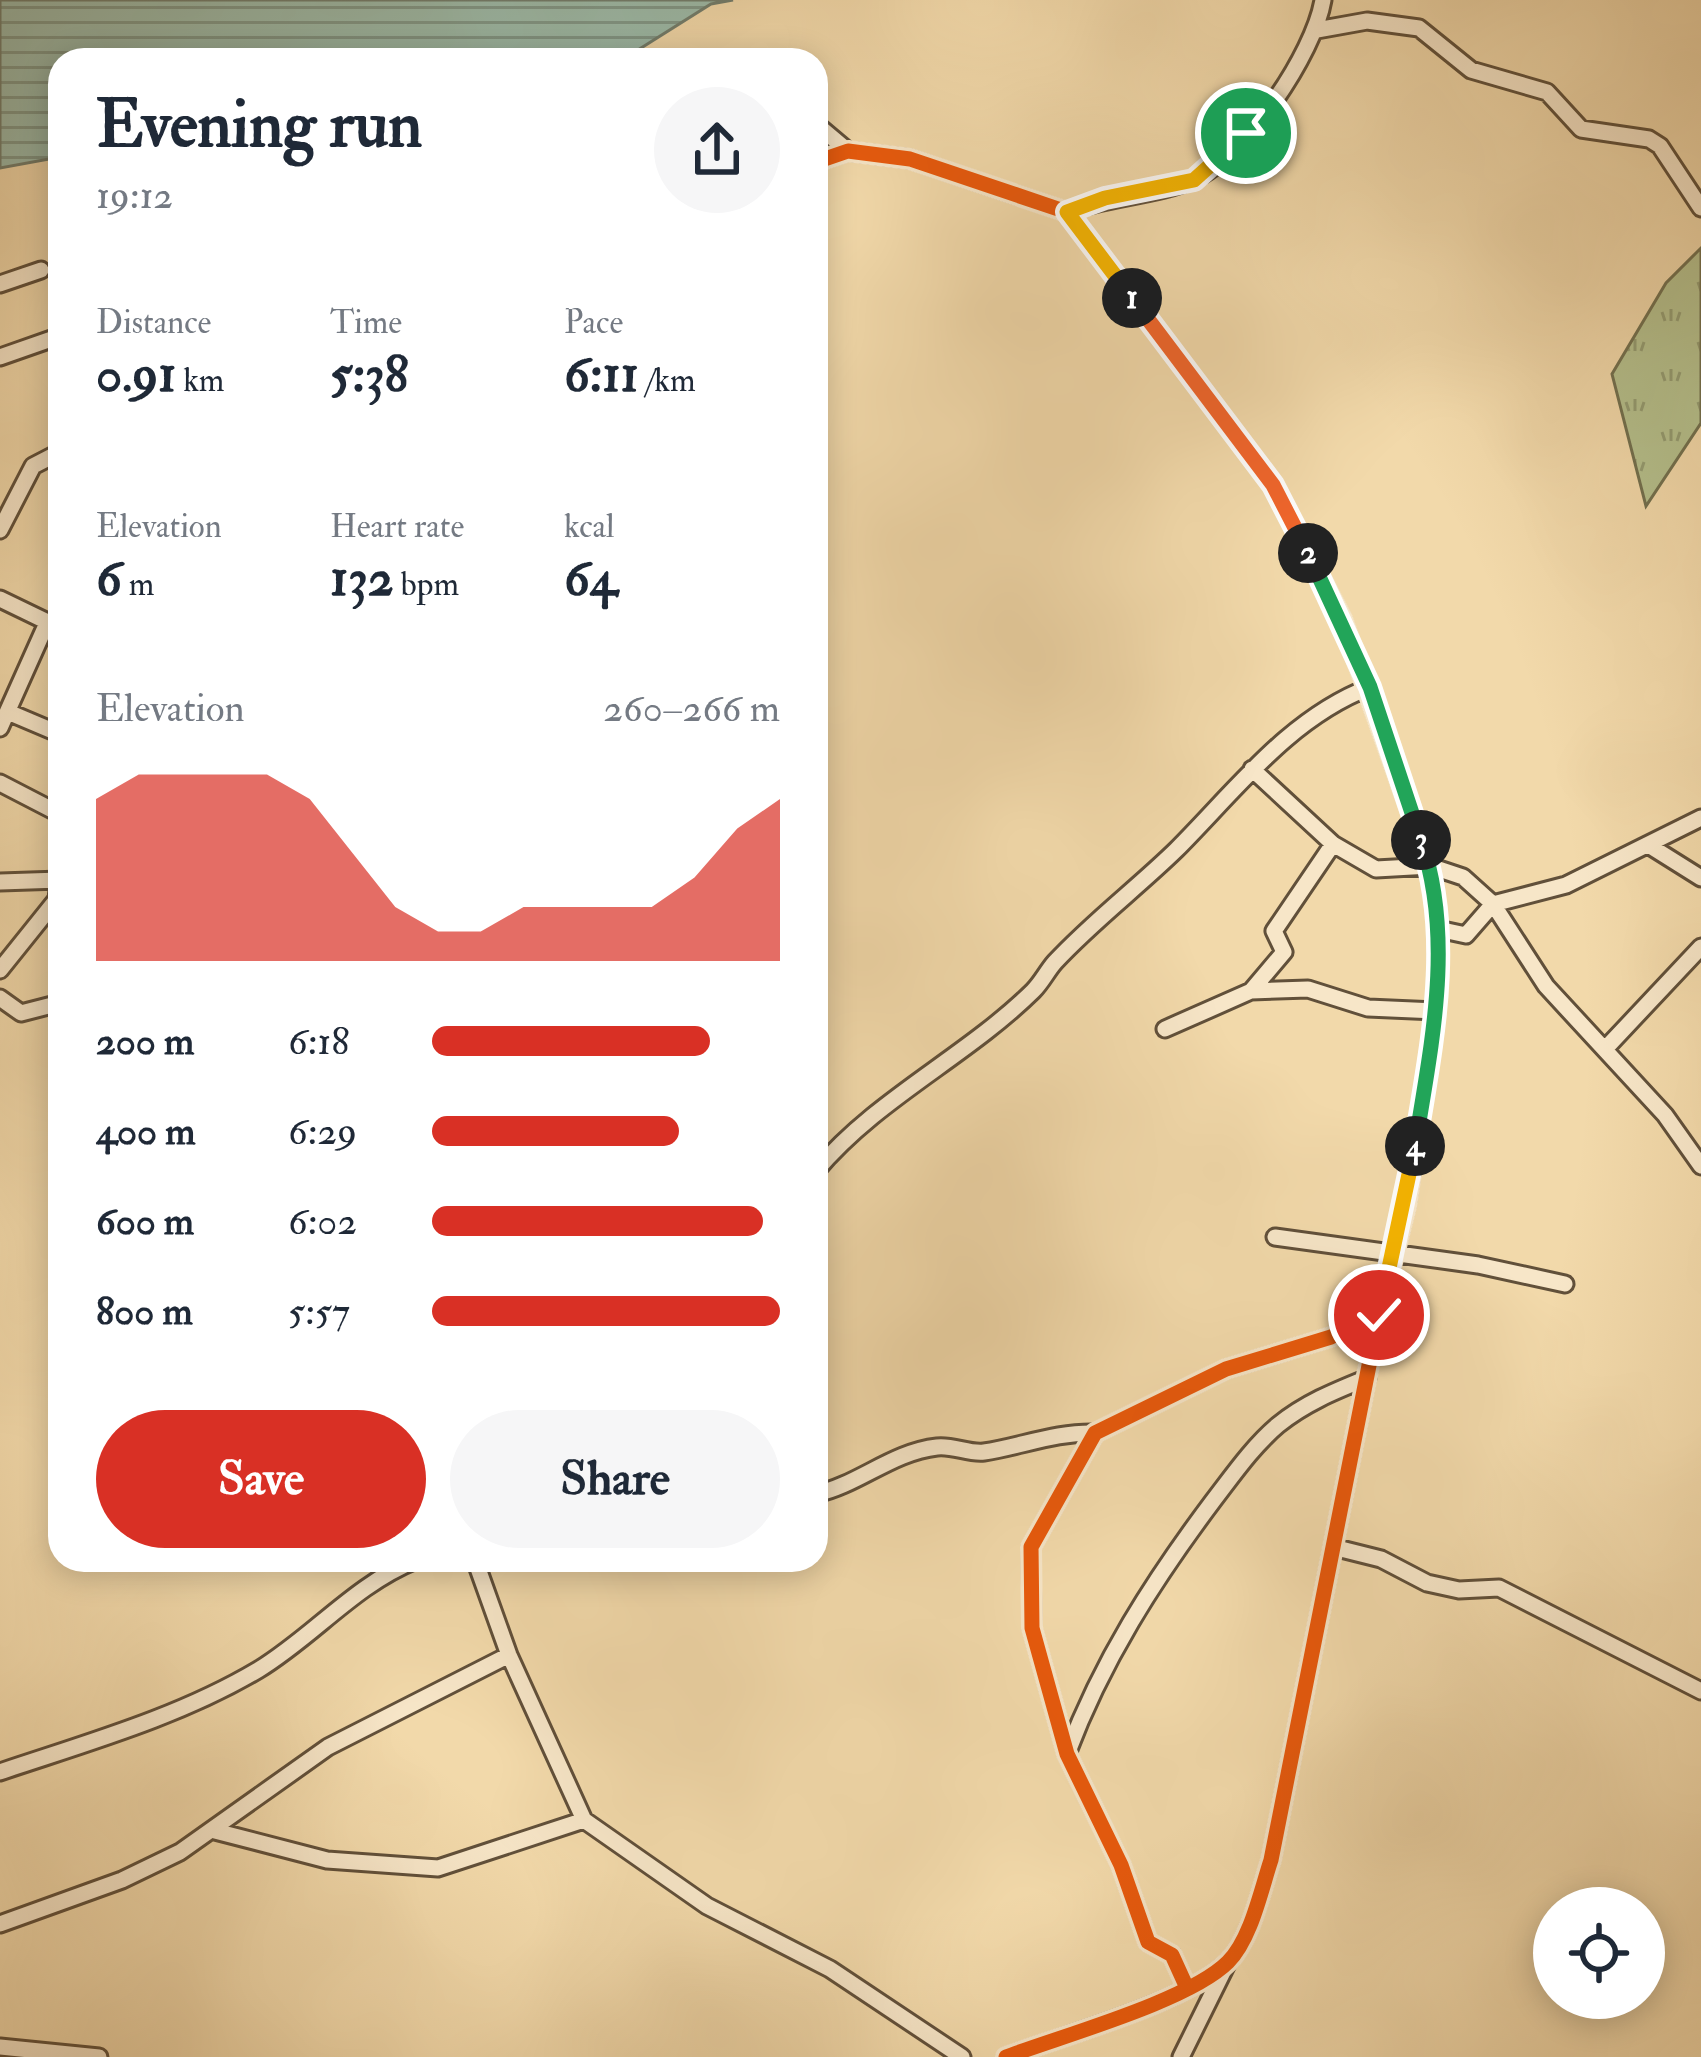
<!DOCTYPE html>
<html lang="en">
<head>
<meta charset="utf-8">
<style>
  :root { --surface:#fff; --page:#f6f6f7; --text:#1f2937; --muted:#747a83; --accent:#d93025 }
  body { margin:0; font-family:"IM FELL Double Pica",serif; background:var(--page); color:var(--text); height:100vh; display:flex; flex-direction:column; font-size:45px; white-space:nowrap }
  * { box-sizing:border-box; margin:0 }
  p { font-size:39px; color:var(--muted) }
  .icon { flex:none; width:66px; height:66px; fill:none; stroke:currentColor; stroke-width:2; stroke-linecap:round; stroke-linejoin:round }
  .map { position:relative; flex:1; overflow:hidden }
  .side { position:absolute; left:48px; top:48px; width:780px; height:1524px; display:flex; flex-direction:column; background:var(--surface); border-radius:36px; box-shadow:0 6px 30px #0003 }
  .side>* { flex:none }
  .fabs { position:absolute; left:1533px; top:1887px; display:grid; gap:24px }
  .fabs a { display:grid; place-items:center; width:132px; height:132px; border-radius:50%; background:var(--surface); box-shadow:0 6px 30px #0003; font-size:60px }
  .pin { position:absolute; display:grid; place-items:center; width:102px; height:102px; color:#fff; margin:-51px; border:6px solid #fff; border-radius:50%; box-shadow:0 3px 12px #0007 }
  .km { position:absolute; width:60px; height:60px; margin:-30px; border-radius:50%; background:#222; color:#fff; font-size:33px; line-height:60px; text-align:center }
  .round { display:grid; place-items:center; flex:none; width:126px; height:126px; border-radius:63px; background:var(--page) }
  .head { display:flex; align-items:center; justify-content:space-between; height:204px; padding:0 48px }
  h1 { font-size:66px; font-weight:700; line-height:90px }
  .figures { display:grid; grid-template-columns:repeat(3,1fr); gap:18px; height:204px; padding:12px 48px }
  .figures div { display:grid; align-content:center }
  .figures b { font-size:51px; font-weight:700 }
  .figures small { font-size:33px; font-weight:400 }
  .figures p { font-size:33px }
  .chart { height:336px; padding:24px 48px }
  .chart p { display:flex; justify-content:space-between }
  .chart svg { width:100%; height:216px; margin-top:12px; fill:var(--accent); opacity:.7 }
  .primary-button { display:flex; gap:24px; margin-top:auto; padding:24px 48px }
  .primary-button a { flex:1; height:138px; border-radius:72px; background:var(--accent); color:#fff; font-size:48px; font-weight:700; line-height:138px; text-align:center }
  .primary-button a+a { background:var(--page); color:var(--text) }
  ul { padding:0 48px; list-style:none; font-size:39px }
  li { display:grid; grid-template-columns:192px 144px 1fr; align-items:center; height:90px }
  li i { height:30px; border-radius:15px; background:var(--accent) }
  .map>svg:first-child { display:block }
  .grass { fill:url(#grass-tufts); stroke:#737150; stroke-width:3 }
  .water { fill:url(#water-rules); stroke:#717d6d; stroke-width:3 }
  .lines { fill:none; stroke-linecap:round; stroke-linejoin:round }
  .minor-casing { stroke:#61503a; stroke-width:21 }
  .minor { stroke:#f7e6c8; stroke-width:15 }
  .cycleway-casing { stroke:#f7e6c8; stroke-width:22 }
  .cycleway { stroke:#e8590c; stroke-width:15 }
  .split-1-casing { stroke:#fff; stroke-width:24 }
  .split-2-casing { stroke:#fff; stroke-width:24 }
  .split-3-casing { stroke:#fff; stroke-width:24 }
  .split-4-casing { stroke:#fff; stroke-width:24 }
  .split-5-casing { stroke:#fff; stroke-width:24 }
  .split-1 { stroke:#f5b400; stroke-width:15 }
  .split-2 { stroke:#f0652b; stroke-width:15 }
  .split-3 { stroke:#22a559; stroke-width:15 }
  .split-4 { stroke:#22a559; stroke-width:15 }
  .split-5 { stroke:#f5b400; stroke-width:15 }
</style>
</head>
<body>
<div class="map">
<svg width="1701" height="2057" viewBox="0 0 1701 2057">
  <defs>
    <pattern id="grass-tufts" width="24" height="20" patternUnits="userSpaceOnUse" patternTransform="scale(3)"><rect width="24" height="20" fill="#b5c08d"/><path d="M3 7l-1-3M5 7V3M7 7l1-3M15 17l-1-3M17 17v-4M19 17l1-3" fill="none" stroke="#949c72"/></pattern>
    <pattern id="water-rules" width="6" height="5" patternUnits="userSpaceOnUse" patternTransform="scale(3)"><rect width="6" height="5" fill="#9bbaa9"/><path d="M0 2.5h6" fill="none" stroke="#7f9788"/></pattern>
  </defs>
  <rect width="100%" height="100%" fill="#f2d9aa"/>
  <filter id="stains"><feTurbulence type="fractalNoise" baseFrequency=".00167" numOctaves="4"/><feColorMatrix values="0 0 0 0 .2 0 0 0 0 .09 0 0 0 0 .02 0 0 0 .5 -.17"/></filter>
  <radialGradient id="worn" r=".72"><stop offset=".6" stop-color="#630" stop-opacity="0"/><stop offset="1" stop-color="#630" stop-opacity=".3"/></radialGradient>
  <path class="grass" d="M1701 248V423L1646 506 1612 374 1666 283Z"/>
  <path class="water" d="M0 0H733L711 4 622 60H60V157L0 168Z"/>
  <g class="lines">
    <g class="minor-casing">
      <path id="minor" d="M1317 30 1367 21 1419 28 1471 70 1547 92 1581 129 1649 139 1660 146 1701 208
        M816 124 848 151
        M816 162 848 151 910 159 1067 212 1273 485 1342 619 1430 866 1438 929 1436 1011 1406 1206 1379 1315 1271 1860C1261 1890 1251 1939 1228 1962 1189 2001 1061 2036 1006 2057
        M1067 212C1107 197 1160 195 1194 179 1245 156 1314 54 1323 0
        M0 284 41 270
        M0 357 60 336
        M0 530 33 466 60 452
        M0 599 60 628
        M8 712 60 734
        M0 728 47 623
        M1252 769 1333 844 1376 869 1430 866 1463 877 1493 904 1546 986 1665 1115 1701 1166
        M0 783 60 814
        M1650 846 1701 878
        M0 882 60 880
        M1438 929 1466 935 1493 904 1566 885 1701 818
        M0 970 57 899 59 881
        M1251 991 1284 952 1274 931 1333 844
        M0 998 21 1013 60 1003
        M1165 1029 1251 991 1308 989 1368 1008 1436 1011
        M1606 1048 1701 947
        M816 1171C876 1099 966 1057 1033 991 1042 982 1047 971 1055 962 1092 922 1137 888 1176 850 1236 790 1289 718 1370 687
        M1275 1237 1478 1265 1565 1284
        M816 1494C858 1485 892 1452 937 1447 953 1445 969 1454 984 1452 1023 1446 1055 1432 1095 1433
        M1337 1548 1381 1559 1427 1583 1459 1590 1499 1588 1701 1691
        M475 1560 509 1655 584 1820 707 1906 830 1969 962 2057
        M1067 1754C1102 1661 1153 1581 1213 1501 1233 1475 1253 1446 1278 1425 1305 1403 1335 1391 1367 1378
        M0 1772C86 1743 179 1717 258 1670 314 1636 354 1585 416 1560
        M215 1831 327 1860 438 1868 584 1820
        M0 1924 122 1880 180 1852 328 1747 509 1655
        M1187 1988 1172 1955 1148 1942 1121 1865 1067 1754 1032 1628 1031 1547 1095 1433 1226 1369 1331 1337 1379 1315
        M0 2047 99 2057
        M1181 2057 1227 1964"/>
    </g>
    <use href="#minor" class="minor"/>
    <g class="cycleway-casing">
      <path id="cycleway" d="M816 162 848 151 910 159 1067 212 1273 485 1342 619 1430 866 1438 929 1436 1011 1406 1206 1379 1315 1271 1860C1261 1890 1251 1939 1228 1962 1189 2001 1061 2036 1006 2057
        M1187 1988 1172 1955 1148 1942 1121 1865 1067 1754 1032 1628 1031 1547 1095 1433 1226 1369 1331 1337 1379 1315"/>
    </g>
    <use href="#cycleway" class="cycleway"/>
  </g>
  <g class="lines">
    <g class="split-1-casing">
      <path id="split-1" d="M1132 298 1067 212 1105 198 1194 180 1246 133"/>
    </g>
    <g class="split-2-casing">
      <path id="split-2" d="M1132 298 1273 485 1308 553"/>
    </g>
    <g class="split-3-casing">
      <path id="split-3" d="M1308 553 1370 687 1421 840"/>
    </g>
    <g class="split-4-casing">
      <path id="split-4" d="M1415 1146C1431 1046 1455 939 1421 840"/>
    </g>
    <g class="split-5-casing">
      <path id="split-5" d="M1379 1315 1415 1146"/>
    </g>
    <use href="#split-1" class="split-1"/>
    <use href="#split-2" class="split-2"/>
    <use href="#split-3" class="split-3"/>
    <use href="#split-4" class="split-4"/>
    <use href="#split-5" class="split-5"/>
  </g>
  <rect width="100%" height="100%" filter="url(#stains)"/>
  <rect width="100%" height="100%" fill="url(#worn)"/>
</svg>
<div class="fabs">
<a><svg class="icon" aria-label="locate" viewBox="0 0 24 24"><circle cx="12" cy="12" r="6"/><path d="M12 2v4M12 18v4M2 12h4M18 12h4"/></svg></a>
</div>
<div class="pin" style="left:1246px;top:133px;background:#1e9e55"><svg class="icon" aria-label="arrive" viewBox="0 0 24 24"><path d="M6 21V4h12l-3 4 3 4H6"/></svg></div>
<div class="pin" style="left:1379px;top:1315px;background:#d93025"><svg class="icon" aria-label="check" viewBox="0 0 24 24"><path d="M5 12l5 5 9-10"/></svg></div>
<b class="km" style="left:1132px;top:298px">1</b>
<b class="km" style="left:1308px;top:553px">2</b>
<b class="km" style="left:1421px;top:840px">3</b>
<b class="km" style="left:1415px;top:1146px">4</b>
<section class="side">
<div class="head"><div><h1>Evening run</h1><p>19:12</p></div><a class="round"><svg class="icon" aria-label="share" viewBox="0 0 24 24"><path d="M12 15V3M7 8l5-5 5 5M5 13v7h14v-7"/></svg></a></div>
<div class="figures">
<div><p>Distance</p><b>0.91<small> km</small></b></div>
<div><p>Time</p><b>5:38</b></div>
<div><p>Pace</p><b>6:11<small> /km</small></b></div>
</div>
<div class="figures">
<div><p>Elevation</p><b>6<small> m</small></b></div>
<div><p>Heart rate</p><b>132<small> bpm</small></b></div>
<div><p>kcal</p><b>64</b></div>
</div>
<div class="chart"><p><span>Elevation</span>260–266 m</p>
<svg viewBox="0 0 160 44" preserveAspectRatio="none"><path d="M0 44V11L10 6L20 6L30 6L40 6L50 11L60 22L70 33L80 38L90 38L100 33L110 33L120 33L130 33L140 27L150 17L160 11V44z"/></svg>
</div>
<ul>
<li><b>200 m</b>6:18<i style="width:80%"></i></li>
<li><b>400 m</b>6:29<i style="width:71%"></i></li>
<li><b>600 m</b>6:02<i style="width:95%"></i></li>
<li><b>800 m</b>5:57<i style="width:100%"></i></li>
</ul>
<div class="primary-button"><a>Save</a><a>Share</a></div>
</section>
</div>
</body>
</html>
